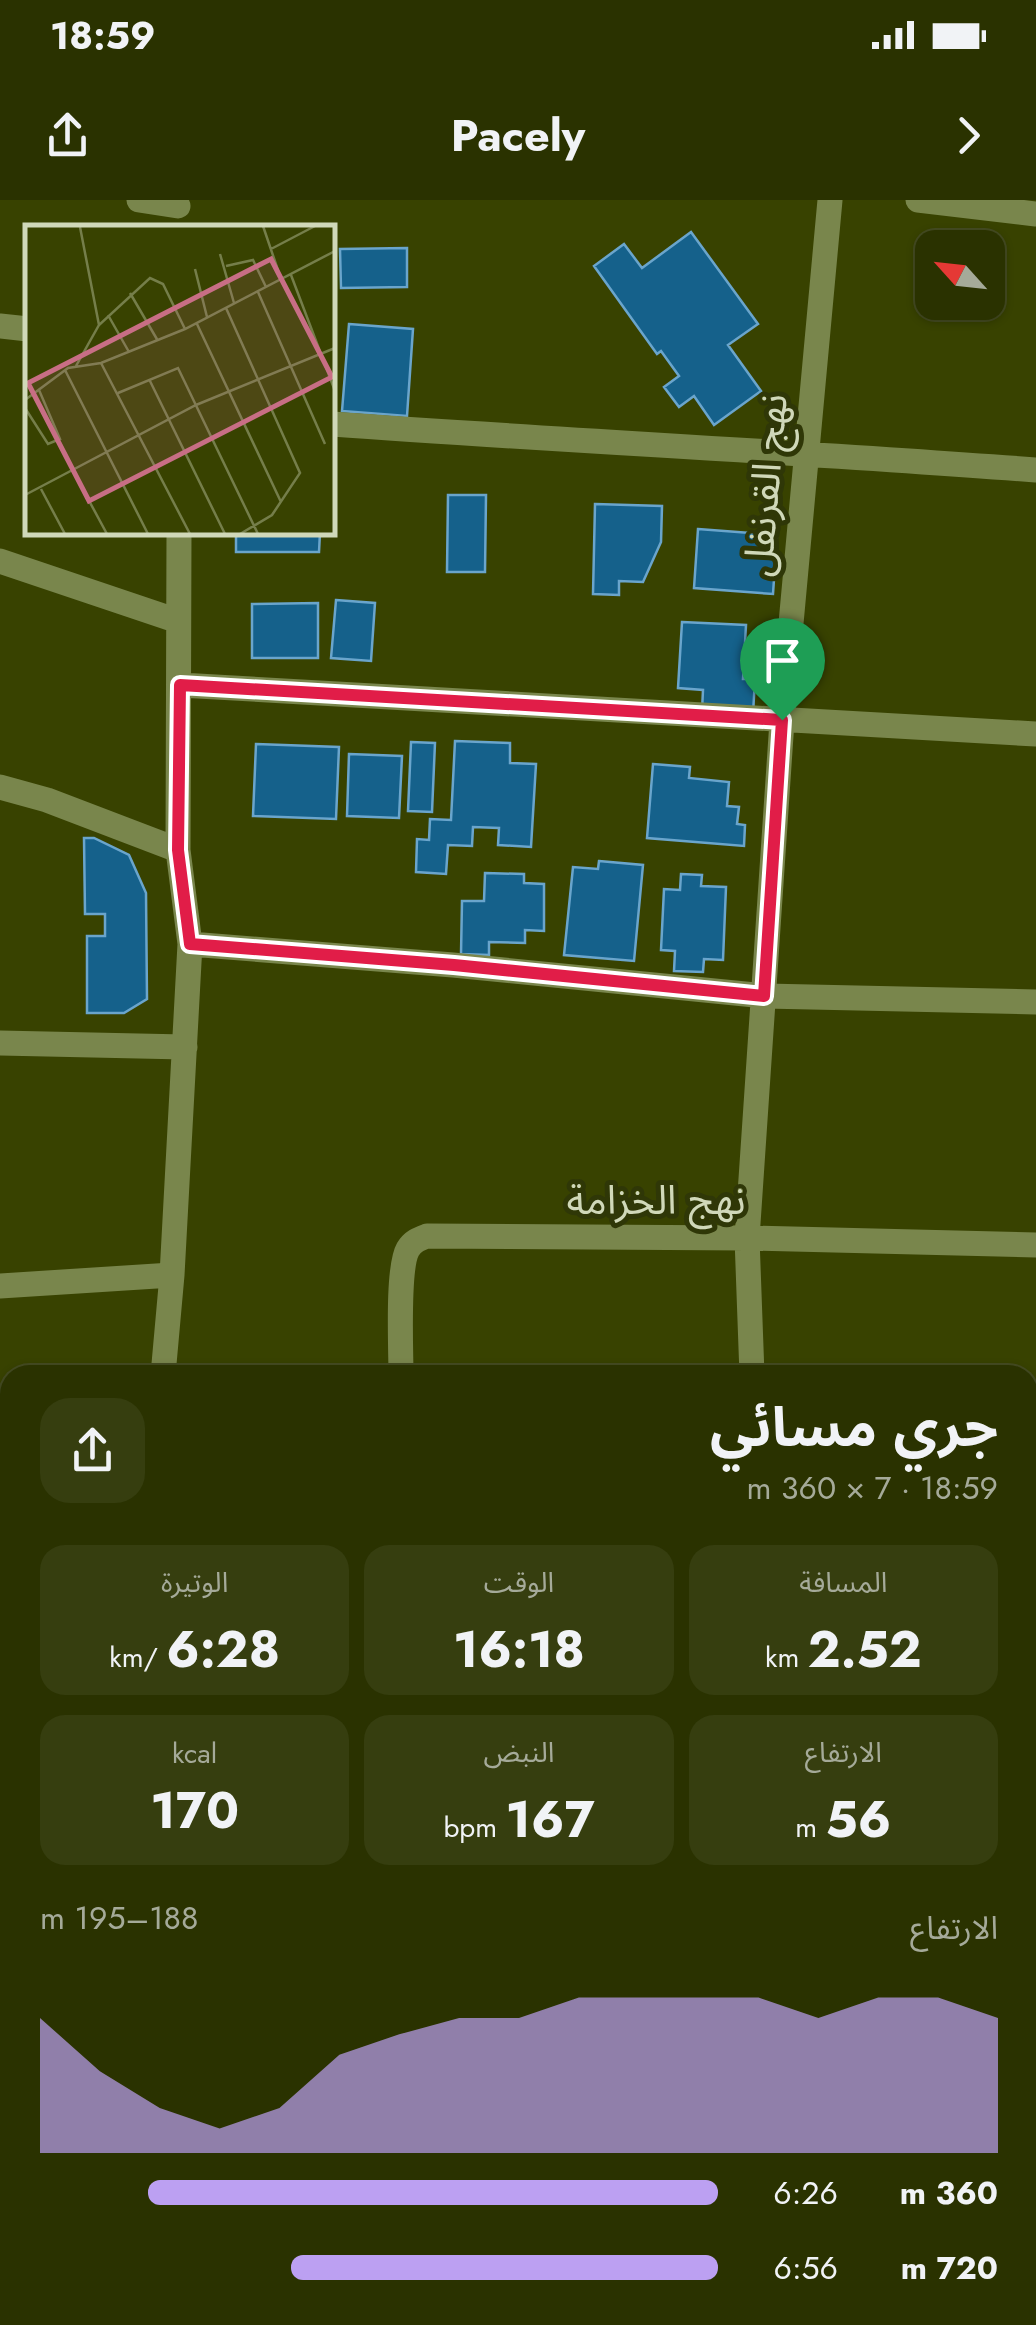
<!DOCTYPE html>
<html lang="ar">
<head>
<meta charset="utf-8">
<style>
  :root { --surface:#2a3200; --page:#363e0f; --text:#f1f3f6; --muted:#a5aa99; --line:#464d22; --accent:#bca0f2 }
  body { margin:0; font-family:Jost,"Noto Sans Arabic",sans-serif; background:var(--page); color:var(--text); direction:rtl; height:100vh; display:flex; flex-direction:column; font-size:38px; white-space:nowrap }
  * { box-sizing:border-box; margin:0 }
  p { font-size:32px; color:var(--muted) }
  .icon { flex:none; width:55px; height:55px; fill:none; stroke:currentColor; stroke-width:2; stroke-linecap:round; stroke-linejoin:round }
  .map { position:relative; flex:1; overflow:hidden; direction:ltr }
  .side { position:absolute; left:0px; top:1165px; width:1038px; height:960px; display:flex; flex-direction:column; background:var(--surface); border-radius:30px 30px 0 0; box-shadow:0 2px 8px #0004,0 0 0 2px var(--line); direction:rtl }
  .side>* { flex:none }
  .needle { width:65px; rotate:297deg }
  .buttons { position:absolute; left:915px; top:30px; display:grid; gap:20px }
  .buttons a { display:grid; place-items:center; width:90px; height:90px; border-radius:20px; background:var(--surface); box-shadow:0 2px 8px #0004,0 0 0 2px var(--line); font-size:50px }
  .pin { position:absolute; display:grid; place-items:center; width:85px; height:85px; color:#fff; margin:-102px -42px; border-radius:50% 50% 50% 0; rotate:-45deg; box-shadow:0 0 10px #0007 }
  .pin .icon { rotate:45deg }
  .round { display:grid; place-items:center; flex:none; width:105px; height:105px; border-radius:30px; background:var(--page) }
  .summary { display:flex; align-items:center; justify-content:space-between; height:170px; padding:0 40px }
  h1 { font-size:55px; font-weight:700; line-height:75px }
  .metrics { display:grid; grid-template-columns:repeat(3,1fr); gap:15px; height:170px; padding:10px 40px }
  .metrics div { display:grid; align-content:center; border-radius:25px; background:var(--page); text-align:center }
  .metrics b { font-size:50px; font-weight:700 }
  .metrics small { font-size:28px; font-weight:400 }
  .metrics p { font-size:28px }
  .chart { height:280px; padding:20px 40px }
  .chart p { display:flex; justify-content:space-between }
  .chart svg { width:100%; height:180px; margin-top:10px; fill:var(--accent); opacity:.7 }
  ul { padding:0 40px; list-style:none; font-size:32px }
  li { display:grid; grid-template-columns:160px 120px 1fr; align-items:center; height:75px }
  li i { height:25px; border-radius:12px; background:var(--accent) }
  .status { display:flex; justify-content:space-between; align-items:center; height:70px; padding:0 50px; background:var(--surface); direction:ltr }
  .status svg { height:28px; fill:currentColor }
  header { display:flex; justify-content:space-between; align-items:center; height:130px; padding:0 40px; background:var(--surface); font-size:45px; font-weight:700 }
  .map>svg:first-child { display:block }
  .built { fill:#424b17 }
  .building { fill:#15618b; stroke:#6aa5cc; stroke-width:2.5 }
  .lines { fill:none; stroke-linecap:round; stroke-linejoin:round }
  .minor { stroke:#79864c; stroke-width:25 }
  .route-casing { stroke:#fff; stroke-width:20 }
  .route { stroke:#e11d48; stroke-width:12 }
  .labels { text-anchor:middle; stroke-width:10; stroke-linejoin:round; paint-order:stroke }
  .street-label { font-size:40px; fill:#d0d8b9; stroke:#2f3707 }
  .inset-road { fill:none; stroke:#757e4a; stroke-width:2.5 }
  .view { fill:#c86e85; fill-opacity:0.15; stroke:#c86e85; stroke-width:5 }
  .inset-edge { fill:none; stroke:#d0d8b9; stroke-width:5 }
</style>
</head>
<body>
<div class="status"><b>18:59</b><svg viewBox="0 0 49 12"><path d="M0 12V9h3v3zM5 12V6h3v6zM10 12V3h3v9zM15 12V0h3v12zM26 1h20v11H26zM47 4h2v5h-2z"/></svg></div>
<header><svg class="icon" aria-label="forward" viewBox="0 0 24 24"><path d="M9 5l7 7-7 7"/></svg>Pacely<svg class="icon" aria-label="share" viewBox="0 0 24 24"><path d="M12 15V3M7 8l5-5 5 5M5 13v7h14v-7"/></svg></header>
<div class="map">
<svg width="1036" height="2125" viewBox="0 0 1036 2125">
  <rect width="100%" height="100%" fill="#384200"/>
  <path class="built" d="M0 1762 10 1797V2115H62L64 2125H0Z"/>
  <path class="building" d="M691 32 758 124 728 145 761 191 714 225 694 196 679 207 664 187 679 176 661 151 657 154 594 66 624 44 642 68Z
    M407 48V87L341 88 340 49Z
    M349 124 413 129 407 216 342 211Z
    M448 295H486L485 372H447Z
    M595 304 662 306 661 342 643 382 619 381V395L593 394Z
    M698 329 777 335 773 394 694 388Z
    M236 332H320L319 352H236Z
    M336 400 375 403 371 461 331 458Z
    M318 403V458H252V404Z
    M682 422 746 425 743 479H755L753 514 702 511 703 490 678 488Z
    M455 541 510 543V563L536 564 531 647 498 645 499 628 473 627 472 646 448 645 446 674 416 672 417 639 429 640 430 619 451 620Z
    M411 542 435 543 432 612 408 611Z
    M256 544 339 547 336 619 253 616Z
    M349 554 402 556 399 618 347 616Z
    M653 564 690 567 689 578 729 582 727 606 739 607 737 624 745 625 744 646 647 638Z
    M84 638H94L129 655 146 693 147 799 124 813H87V736H105V714H85Z
    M599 661 643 665 634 761 564 755 573 667 598 669Z
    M485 673 524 674V683L544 684V731L525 730V743L489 742V755L461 754 462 701H484Z
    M681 674 702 675 701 686 726 687 723 760 704 759 703 772 674 771 675 751 661 750 664 689 680 690Z"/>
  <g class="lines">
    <path class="minor" d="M139 0 178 6
      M918 0 1036 14
      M0 126 28 129
      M332 224C567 241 802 252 1036 270
      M0 361 178 421
      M180 485 1036 534
      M0 587 47 600 178 650
      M190 744 453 765 765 796 1036 802
      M0 843 185 847
      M0 1086 172 1075
      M163 1175 172 1075 190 744 178 650 179 332
      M401 1175C401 1149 397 1068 408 1049 413 1041 419 1039 427 1036L747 1038 1036 1045
      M752 1175 747 1038 782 521 830 0
      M1028 1296H1036
      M0 1322 10 1321
      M1028 1539H1036
      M0 1682 10 1695
      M1028 1823H1036
      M91 2115 93 2125
      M510 2115V2125
      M768 2124 1036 2119"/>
  </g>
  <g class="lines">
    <g class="route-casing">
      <path id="route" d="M180 485 782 520 764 796 454 765 190 744 178 650Z"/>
    </g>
    <use href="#route" class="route"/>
  </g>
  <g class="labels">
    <g class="street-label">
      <text transform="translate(765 285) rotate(-85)" y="14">نهج القرنفل</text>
      <text x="656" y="1014">نهج الخزامة</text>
    </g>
  </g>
  <g transform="translate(25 25)">
    <rect width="310" height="310" fill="#384200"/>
    <path class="inset-road" d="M238 1 256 54M55 2 74 100M246 24 290 1M195 29 209 78M201 41 228 35 241 62M170 44 182 92M266 50 310 166M233 67 300 219M105 68 133 116M201 83 275 248 247 290 215 309M83 90 104 127M172 99 256 277M76 138 165 309M51 141 74 100 125 53 138 59 160 104M40 145 123 309M124 154 200 309M93 168 153 143 233 309M0 175 43 143 76 138 160 104 310 26M0 183 23 219 35 214 14 165M48 246 82 309M16 264 40 309M0 270 171 180 310 123"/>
    <path class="view" d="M246 34 307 152 64 276 3 158Z"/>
    <rect width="310" height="310" class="inset-edge"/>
  </g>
</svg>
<div class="buttons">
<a><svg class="needle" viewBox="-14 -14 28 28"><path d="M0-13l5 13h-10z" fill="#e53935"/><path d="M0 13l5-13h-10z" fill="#a5aa99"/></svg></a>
</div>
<div class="pin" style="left:782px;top:520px;background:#1e9e55"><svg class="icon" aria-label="arrive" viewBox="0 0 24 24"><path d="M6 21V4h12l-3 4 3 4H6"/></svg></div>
<section class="side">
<div class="summary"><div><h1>جري مسائي</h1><p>18:59 · 7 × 360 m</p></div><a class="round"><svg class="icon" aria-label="share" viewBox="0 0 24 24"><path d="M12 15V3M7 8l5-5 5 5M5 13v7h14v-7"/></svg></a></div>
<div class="metrics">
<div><p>المسافة</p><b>2.52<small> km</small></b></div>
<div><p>الوقت</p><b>16:18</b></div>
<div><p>الوتيرة</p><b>6:28<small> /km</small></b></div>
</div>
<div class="metrics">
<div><p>الارتفاع</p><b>56<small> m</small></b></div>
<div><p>النبض</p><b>167<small> bpm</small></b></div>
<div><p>kcal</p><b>170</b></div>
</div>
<div class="chart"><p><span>الارتفاع</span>188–195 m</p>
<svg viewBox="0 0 160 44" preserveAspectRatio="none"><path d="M0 44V11L10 24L20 33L30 38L40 33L50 20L60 15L70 11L80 11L90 6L100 6L110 6L120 6L130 11L140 6L150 6L160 11V44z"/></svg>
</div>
<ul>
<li><b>360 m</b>6:26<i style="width:84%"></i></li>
<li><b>720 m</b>6:56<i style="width:63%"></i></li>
</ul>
</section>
</div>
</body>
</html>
